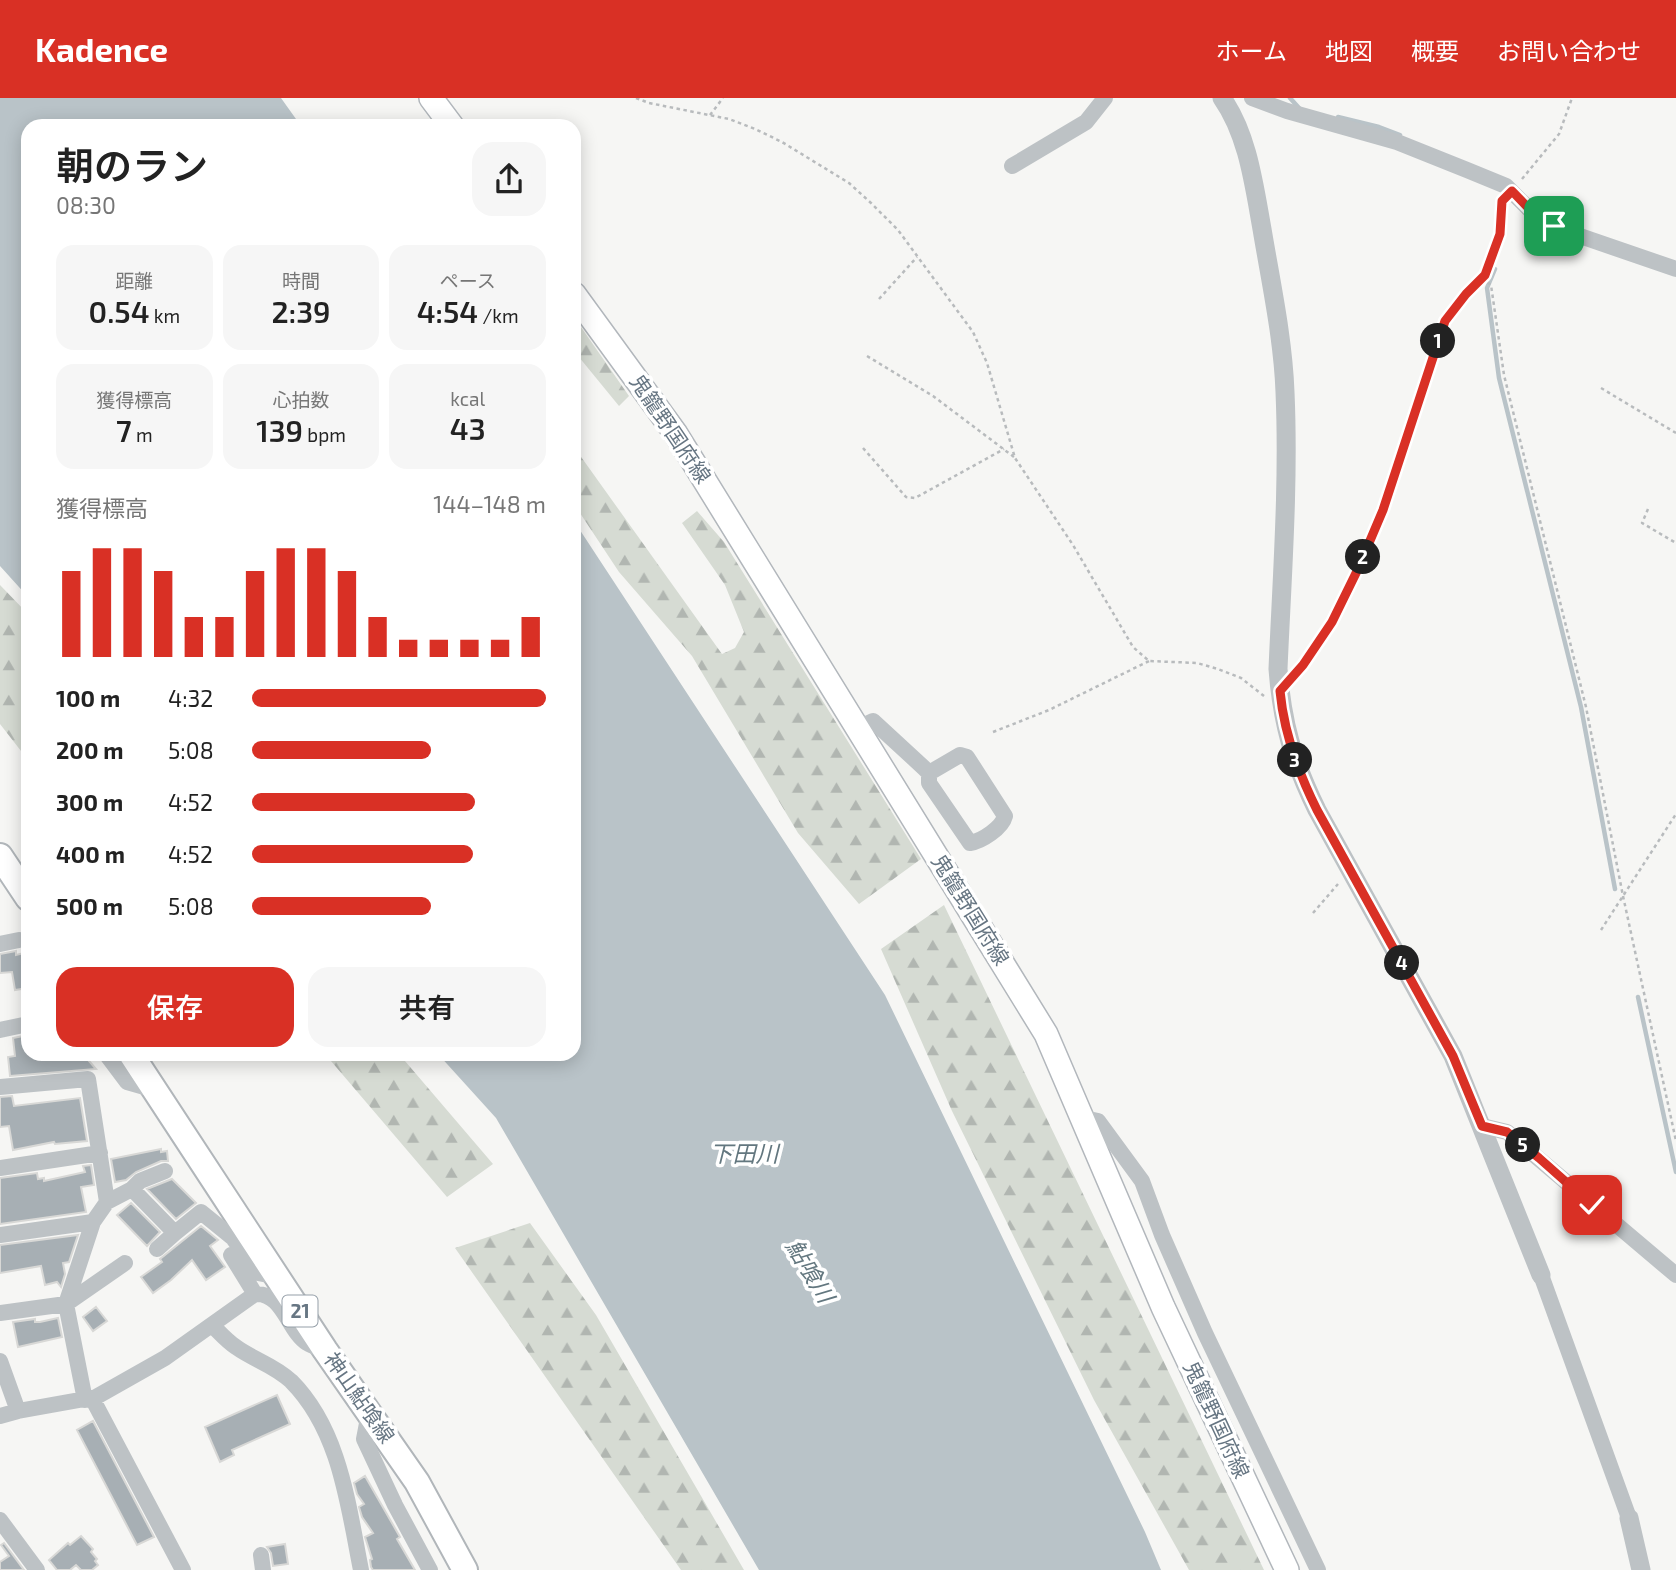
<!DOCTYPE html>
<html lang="ja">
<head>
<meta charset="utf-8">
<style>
  :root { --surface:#fff; --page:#f6f6f6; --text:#222; --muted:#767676; --accent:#d93025 }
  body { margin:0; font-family:"Exo 2","Noto Sans JP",sans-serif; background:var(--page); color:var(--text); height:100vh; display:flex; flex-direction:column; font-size:26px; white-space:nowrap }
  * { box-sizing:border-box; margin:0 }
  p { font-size:23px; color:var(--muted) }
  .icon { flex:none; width:38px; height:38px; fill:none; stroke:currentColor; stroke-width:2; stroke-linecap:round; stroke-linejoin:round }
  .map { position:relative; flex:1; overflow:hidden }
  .drawer { position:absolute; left:21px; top:21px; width:560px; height:942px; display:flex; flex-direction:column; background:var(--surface); border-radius:21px; box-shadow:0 4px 18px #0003 }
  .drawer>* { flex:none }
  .pin { position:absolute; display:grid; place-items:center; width:60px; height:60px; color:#fff; margin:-30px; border-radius:14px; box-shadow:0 4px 10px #0006 }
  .km { position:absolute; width:35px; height:35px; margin:-18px; border-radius:50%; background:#222; color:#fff; font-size:19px; line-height:35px; text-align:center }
  .round { display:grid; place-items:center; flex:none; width:74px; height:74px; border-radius:21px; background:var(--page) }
  .headline { display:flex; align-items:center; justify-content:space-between; height:119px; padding:0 35px }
  h1 { font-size:38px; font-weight:600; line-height:52px }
  .stats { display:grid; grid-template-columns:repeat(3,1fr); gap:10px; height:119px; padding:7px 35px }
  .stats div { display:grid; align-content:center; border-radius:18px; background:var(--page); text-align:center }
  .stats b { font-size:30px; font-weight:600 }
  .stats small { font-size:19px; font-weight:400 }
  .stats p { font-size:19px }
  .chart { height:196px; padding:14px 35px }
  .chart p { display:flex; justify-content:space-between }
  .chart svg { width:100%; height:126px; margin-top:7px; stroke:var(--accent); stroke-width:6 }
  .primary-button { display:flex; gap:14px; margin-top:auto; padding:14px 35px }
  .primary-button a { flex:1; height:80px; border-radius:21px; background:var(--accent); color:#fff; font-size:28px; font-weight:600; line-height:80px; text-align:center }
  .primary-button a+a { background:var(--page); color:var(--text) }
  ul { padding:0 35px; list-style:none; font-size:23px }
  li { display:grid; grid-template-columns:112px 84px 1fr; align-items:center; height:52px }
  li i { height:18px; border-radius:9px; background:var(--accent) }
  header { display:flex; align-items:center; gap:42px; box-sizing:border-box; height:98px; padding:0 35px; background:var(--accent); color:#fff }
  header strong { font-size:33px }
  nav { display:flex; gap:38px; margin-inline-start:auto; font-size:24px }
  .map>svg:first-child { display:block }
  .forest { fill:url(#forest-firs) }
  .water { fill:#b9c3c8 }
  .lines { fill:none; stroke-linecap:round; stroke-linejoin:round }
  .stream { stroke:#b9c3c8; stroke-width:4.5 }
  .building { fill:#a7afb4; stroke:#d8d8d6; stroke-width:2 }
  .secondary-casing { stroke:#b2b7bc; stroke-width:26 }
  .primary-casing { stroke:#b1b6ba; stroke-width:28 }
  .path { stroke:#b8bbbd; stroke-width:2.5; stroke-dasharray:3.5 3.5; stroke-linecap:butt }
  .minor { stroke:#bdc2c5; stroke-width:16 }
  .tertiary { stroke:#bdc2c5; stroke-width:19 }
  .secondary { stroke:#fff; stroke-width:23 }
  .primary { stroke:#fff; stroke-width:24 }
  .route-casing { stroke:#fff; stroke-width:14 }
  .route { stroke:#d93025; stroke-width:9 }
  .labels { text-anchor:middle; stroke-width:7; stroke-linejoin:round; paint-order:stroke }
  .shield { fill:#fff; stroke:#959fa8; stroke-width:2 }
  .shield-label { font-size:19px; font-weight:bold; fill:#677683 }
  .street-label { font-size:21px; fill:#677683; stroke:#fff }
  .water-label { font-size:23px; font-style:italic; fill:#63777f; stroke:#fff }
</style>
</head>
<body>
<header>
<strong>Kadence</strong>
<nav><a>ホーム</a><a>地図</a><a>概要</a><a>お問い合わせ</a></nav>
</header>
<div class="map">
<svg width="1676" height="1472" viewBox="0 0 1676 1472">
  <defs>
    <pattern id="forest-firs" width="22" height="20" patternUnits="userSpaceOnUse" patternTransform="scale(1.75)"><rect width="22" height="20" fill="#d6dbd3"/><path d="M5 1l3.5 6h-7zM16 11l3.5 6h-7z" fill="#b1b6b1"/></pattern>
  </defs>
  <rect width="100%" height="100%" fill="#f6f6f4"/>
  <path class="forest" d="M574 219 629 298 619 308 574 253Z
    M574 349 722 556 735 550 744 534 725 487 682 425 697 413 724 444 921 761 859 806 798 735 692 558 619 474 574 406Z
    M0 487 28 516V662L0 626Z
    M944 807 1264 1472H1189L1094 1302 952 1013 881 851Z
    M325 956H399L493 1066 447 1099Z
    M530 1125 596 1217 744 1472H681L455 1150Z"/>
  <path class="water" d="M0 0H281L301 28H28V106H25L28 129V499L0 468Z
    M574 423 885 897 1145 1434 1161 1472H759L496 1020 438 956H574Z"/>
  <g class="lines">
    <path class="stream" d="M1290 0 1299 10
      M1338 19 1379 29 1400 37
      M1495 171 1487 190 1499 280 1581 609 1615 791
      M1638 899 1676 1074"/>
  </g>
  <path class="building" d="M16 853V857L28 854V890L15 892 12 874 0 875V856Z
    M28 937V956H83L96 971 10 978 8 959 15 958 13 940Z
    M12 998 14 1008 80 1000 87 1043 55 1046 54 1044 13 1052 9 1028 0 1029V999Z
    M161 1051V1054L167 1053 168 1063H161L136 1074 126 1082 115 1084 111 1061Z
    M91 1067 94 1087 81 1089 86 1114 0 1126V1080L37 1075 38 1081 44 1080V1083L85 1074 83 1068Z
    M172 1081 196 1105 176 1121 147 1091Z
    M131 1105 160 1134 147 1148 117 1117Z
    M201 1128 218 1142 210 1148 225 1169 206 1182 192 1162 171 1182 153 1195 141 1179 162 1164 160 1161Z
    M78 1137 69 1164 63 1165 65 1176 61 1189 57 1184 45 1187 41 1168 0 1175V1147Z
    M96 1209 107 1223 93 1233 83 1219Z
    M58 1220 62 1239 18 1249 13 1224 35 1221V1224H40Z
    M277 1297 290 1326 232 1352 234 1357 220 1364 205 1329Z
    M93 1323 154 1439 137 1447 77 1332Z
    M365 1378 400 1439 397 1441 415 1472H373L371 1469 370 1462 372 1461 365 1439 373 1435 362 1419 359 1409 364 1406 357 1396 354 1385Z
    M81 1438 93 1451 91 1454 97 1461 95 1463 98 1467 92 1472H81L76 1467 70 1472H57L49 1462 68 1445 70 1447Z
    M4 1445 24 1472H0V1464L9 1458 1 1447Z
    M285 1446 288 1466 273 1468 271 1455 267 1449Z"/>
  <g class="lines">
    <g class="secondary-casing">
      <path id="secondary" d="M431 0 452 28
        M574 196 676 336 1046 936 1163 1209 1287 1472"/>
    </g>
    <g class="primary-casing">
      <path id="primary" d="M0 758 28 800
        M131 956 325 1252 417 1384 465 1472"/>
    </g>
    <path class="path" d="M636 0 649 5 729 21 755 31 782 44 849 85 871 105 898 132 973 234 987 265 1015 360 1073 447 1133 549 1149 563 1197 565 1218 571 1241 580 1264 598
      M710 17 723 0
      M1522 81 1559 36 1572 0
      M1482 180 1491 187 1504 277 1586 609 1623 798 1676 1043
      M879 201 917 159
      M867 258 933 298 1014 359
      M1601 290 1676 335
      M863 350 906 399 915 400 1004 351
      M1648 411 1642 425 1676 445
      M1296 575 1332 524 1358 471 1383 412 1445 223 1466 196 1485 177 1500 136 1502 104
      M993 634 1049 612 1149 563
      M1313 815 1338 786
      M1601 832 1676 716"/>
    <path class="minor" d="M1252 0 1287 13 1397 44 1467 72 1506 88 1538 120 1554 129 1676 171
      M1012 68 1086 24 1105 0
      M858 630 873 623 924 670 929 675V685L970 745C982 743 1002 730 1005 718L967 659 960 657 929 675
      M0 846 19 842
      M0 932 28 926
      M106 956 127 984 155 992
      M0 989 88 981 107 1104 93 1124 66 1206 0 1215
      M1084 1020 1098 1023 1142 1083 1162 1137 1205 1235 1318 1472
      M1482 1028 1507 1034 1676 1177
      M0 1070 100 1055
      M132 1091 140 1083 165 1073
      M107 1104 132 1091 175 1135 157 1151
      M175 1135 201 1114 233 1140 258 1175 278 1179
      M0 1137 93 1124
      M231 1157 255 1196
      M1541 1177 1629 1420
      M212 1227C220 1235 227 1243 236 1249 254 1262 274 1267 291 1283 340 1332 348 1407 361 1472
      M0 1263 18 1313 0 1318
      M92 1300 183 1472
      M85 1302 66 1206 125 1165
      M18 1313 96 1299 165 1260 255 1196C283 1194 288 1233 307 1245 312 1248 318 1250 323 1252
      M369 1315 364 1341 395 1407 430 1472
      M0 1422 37 1472
      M261 1457 263 1472"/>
    <path class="tertiary" d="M1222 0C1248 37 1254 87 1262 131 1271 185 1283 240 1285 294 1289 386 1282 479 1278 571 1282 625 1293 663 1317 712L1453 958 1541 1177
      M1629 1420 1641 1472"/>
    <use href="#secondary" class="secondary"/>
    <use href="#primary" class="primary"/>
  </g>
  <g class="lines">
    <g class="route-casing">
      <path id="route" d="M1554 128 1538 120 1512 93 1502 103 1500 136 1485 177 1466 196 1445 223 1383 412 1358 471 1332 524 1303 567 1280 593C1284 636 1298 674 1317 712L1453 958 1482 1028 1507 1034 1539 1060 1592 1107"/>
    </g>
    <use href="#route" class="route"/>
  </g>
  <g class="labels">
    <rect class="shield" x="282.5" y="1197.5" width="35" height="31" rx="5"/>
    <g class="shield-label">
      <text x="300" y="1220">21</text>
    </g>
    <g class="street-label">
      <text transform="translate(670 331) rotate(56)" y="7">鬼籠野国府線</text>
      <text transform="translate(970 812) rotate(58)" y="7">鬼籠野国府線</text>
      <text transform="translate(359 1300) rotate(55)" y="7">神山鮎喰線</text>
      <text transform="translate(1216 1322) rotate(65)" y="7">鬼籠野国府線</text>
    </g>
    <g class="water-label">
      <text x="744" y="1064">下田川</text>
      <text transform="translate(810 1173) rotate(59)" y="8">鮎喰川</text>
    </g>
  </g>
</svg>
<div class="pin" style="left:1554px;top:128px;background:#1e9e55"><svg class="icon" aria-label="arrive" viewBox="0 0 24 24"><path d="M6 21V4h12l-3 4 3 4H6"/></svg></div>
<div class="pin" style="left:1592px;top:1107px;background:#d93025"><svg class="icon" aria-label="check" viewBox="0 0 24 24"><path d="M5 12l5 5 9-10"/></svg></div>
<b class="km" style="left:1438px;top:243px">1</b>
<b class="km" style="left:1363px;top:459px">2</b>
<b class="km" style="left:1295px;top:662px">3</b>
<b class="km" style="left:1402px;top:865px">4</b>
<b class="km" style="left:1523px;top:1047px">5</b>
<section class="drawer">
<div class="headline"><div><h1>朝のラン</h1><p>08:30</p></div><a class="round"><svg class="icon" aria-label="share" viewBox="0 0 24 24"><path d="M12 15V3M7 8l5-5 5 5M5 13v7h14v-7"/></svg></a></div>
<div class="stats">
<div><p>距離</p><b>0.54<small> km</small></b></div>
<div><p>時間</p><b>2:39</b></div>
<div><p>ペース</p><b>4:54<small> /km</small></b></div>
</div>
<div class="stats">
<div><p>獲得標高</p><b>7<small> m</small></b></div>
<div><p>心拍数</p><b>139<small> bpm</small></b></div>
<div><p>kcal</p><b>43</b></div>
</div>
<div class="chart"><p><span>獲得標高</span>144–148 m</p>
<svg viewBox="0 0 160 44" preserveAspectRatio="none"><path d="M5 44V14M15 44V6M25 44V6M35 44V14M45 44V30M55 44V30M65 44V14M75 44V6M85 44V6M95 44V14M105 44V30M115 44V38M125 44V38M135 44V38M145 44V38M155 44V30"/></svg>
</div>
<ul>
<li><b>100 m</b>4:32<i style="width:100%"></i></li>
<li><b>200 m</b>5:08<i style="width:61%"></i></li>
<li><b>300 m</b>4:52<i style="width:76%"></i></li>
<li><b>400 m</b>4:52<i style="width:75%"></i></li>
<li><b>500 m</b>5:08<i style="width:61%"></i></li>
</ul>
<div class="primary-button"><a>保存</a><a>共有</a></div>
</section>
</div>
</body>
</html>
